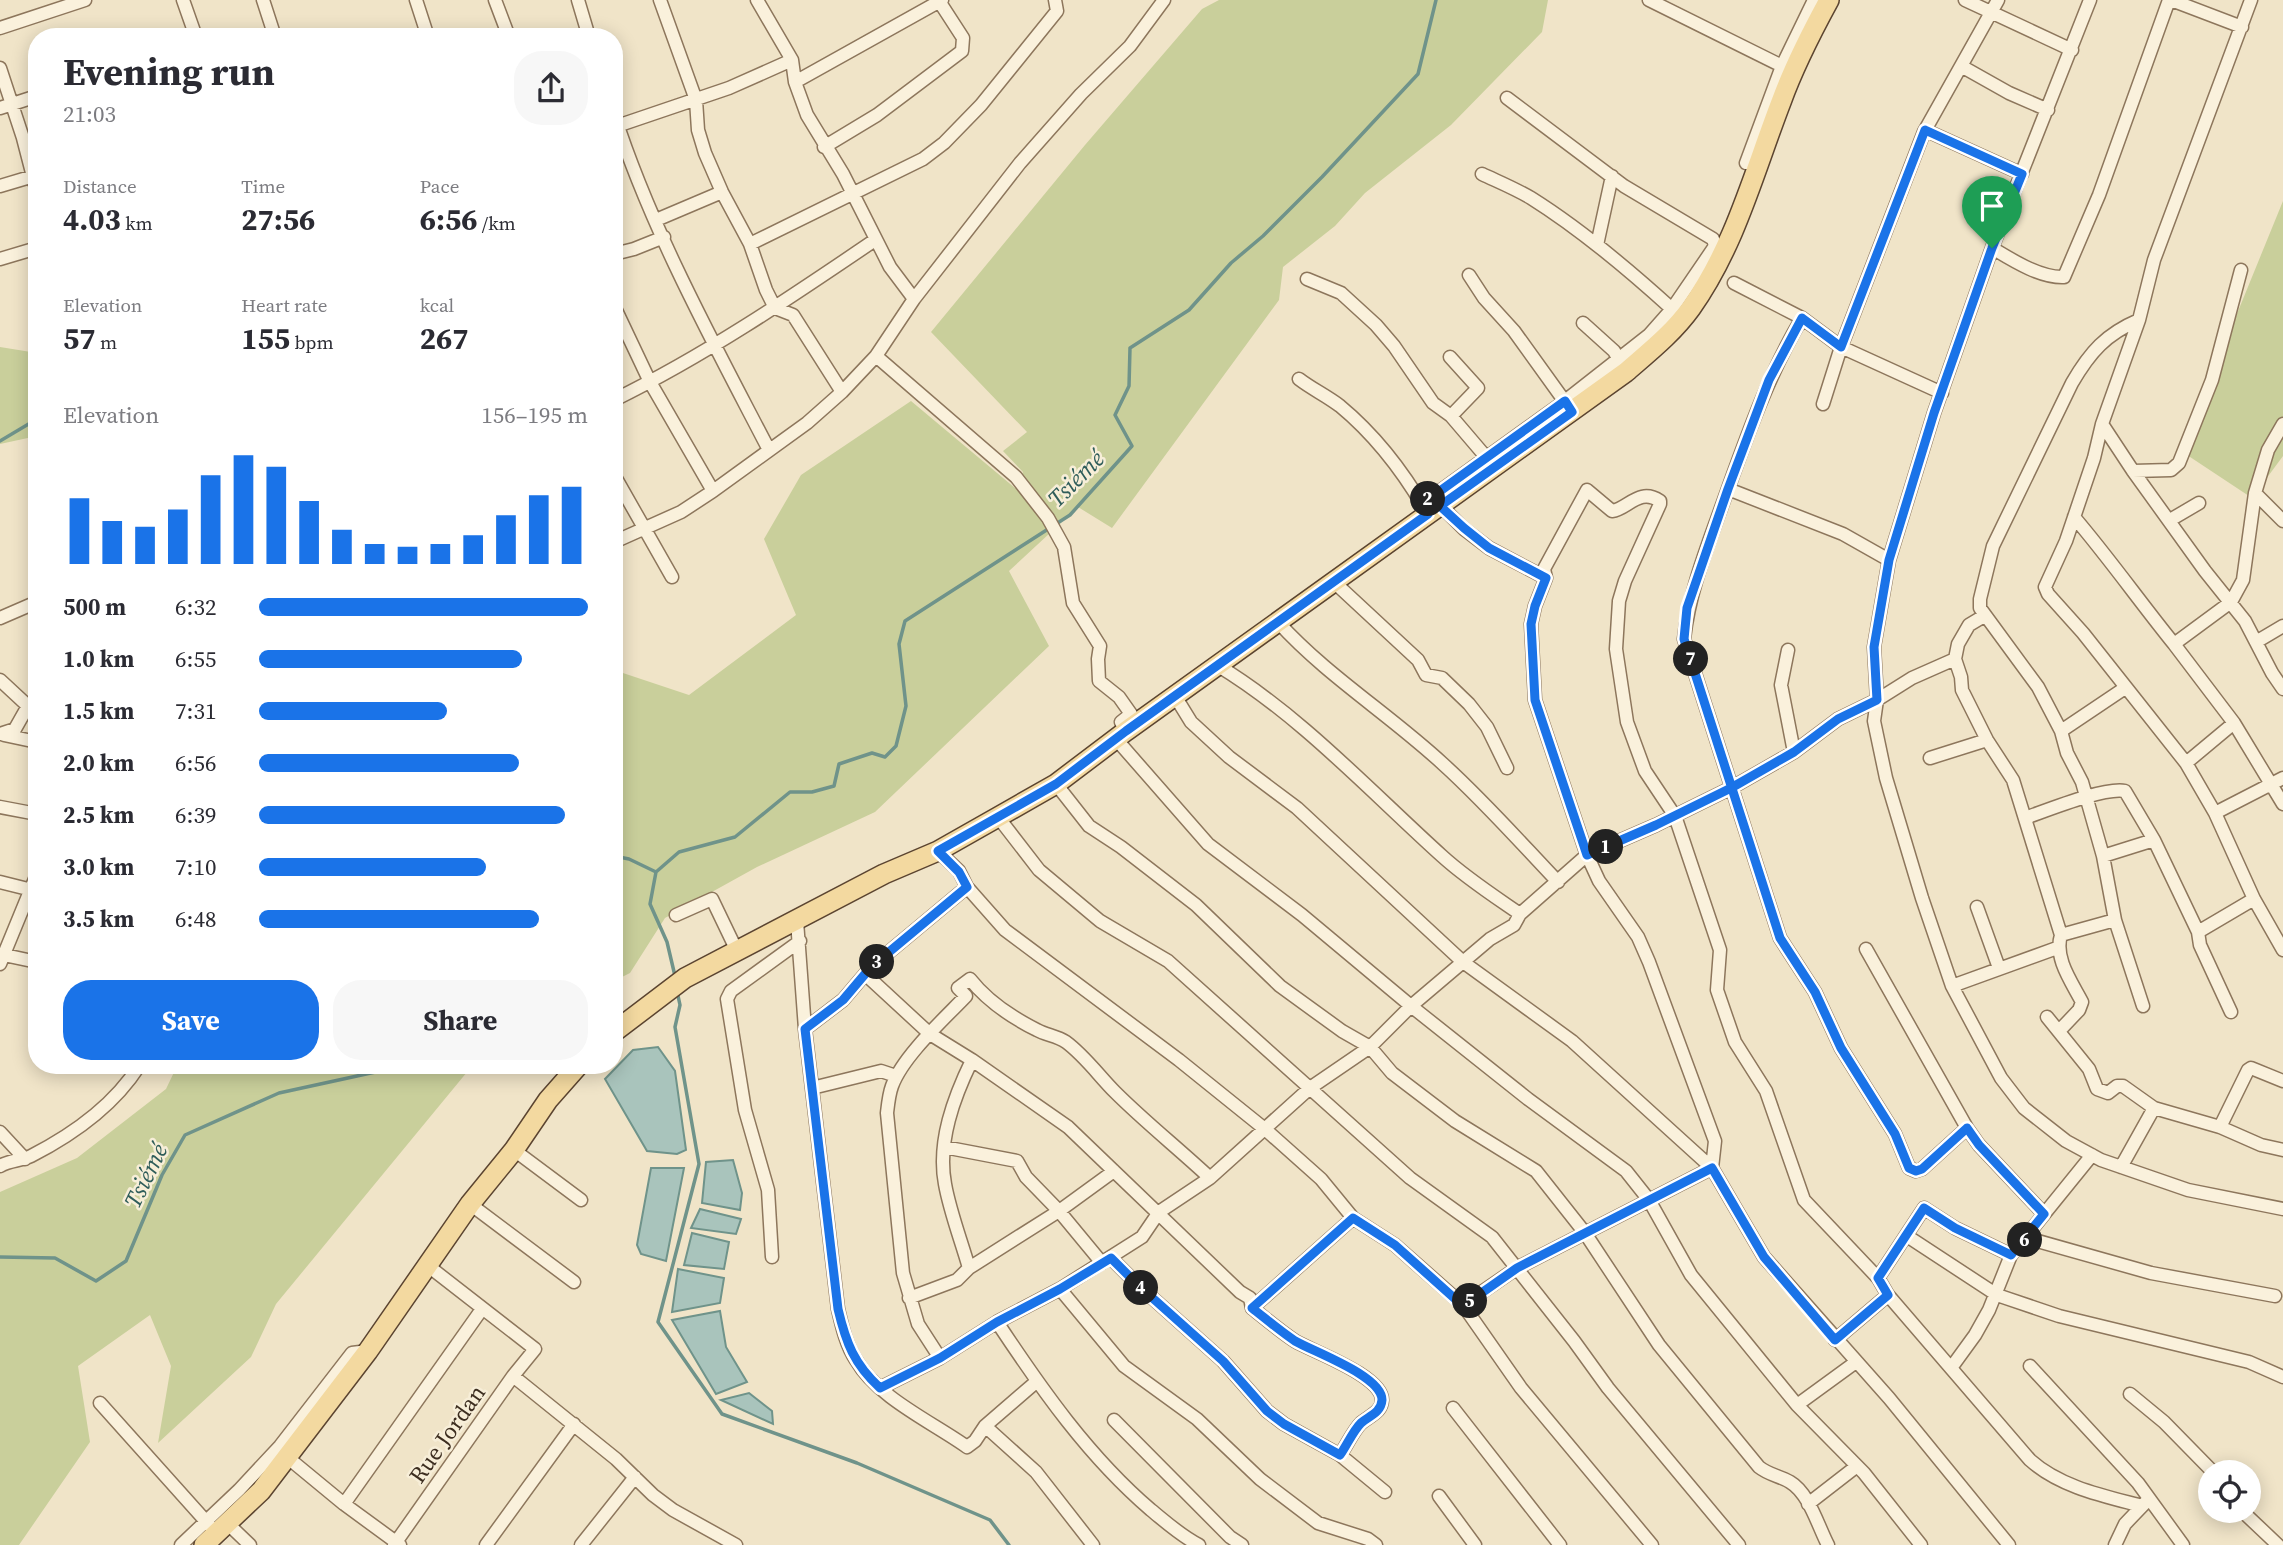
<!DOCTYPE html>
<html lang="en">
<head>
<meta charset="utf-8">
<style>
  :root { --surface:#fff; --page:#f7f7f7; --text:#2b2b33; --muted:#7c7c81; --accent:#1a73e8 }
  body { margin:0; font-family:"Source Serif 4",serif; background:var(--page); color:var(--text); height:100vh; display:flex; flex-direction:column; font-size:26px; white-space:nowrap }
  * { box-sizing:border-box; margin:0 }
  p { font-size:23px; color:var(--muted) }
  .icon { flex:none; width:38px; height:38px; fill:none; stroke:currentColor; stroke-width:2; stroke-linecap:round; stroke-linejoin:round }
  .map { position:relative; flex:1; overflow:hidden }
  .sheet { position:absolute; left:28px; top:28px; width:595px; height:1046px; display:flex; flex-direction:column; background:var(--surface); border-radius:28px; box-shadow:0 4px 18px #0003 }
  .sheet>* { flex:none }
  .fabs { position:absolute; left:2198px; top:1460px; display:grid; gap:14px }
  .fabs a { display:grid; place-items:center; width:63px; height:63px; border-radius:50%; background:var(--surface); box-shadow:0 4px 18px #0003; font-size:35px }
  .pin { position:absolute; display:grid; place-items:center; width:60px; height:60px; color:#fff; margin:-72px -30px; border-radius:50% 50% 50% 0; rotate:-45deg; box-shadow:0 0 7px #0007 }
  .pin .icon { rotate:45deg }
  .km { position:absolute; width:35px; height:35px; margin:-18px; border-radius:50%; background:#222; color:#fff; font-size:19px; line-height:35px; text-align:center }
  .round { display:grid; place-items:center; flex:none; width:74px; height:74px; border-radius:28px; background:var(--page) }
  .summary { display:flex; align-items:center; justify-content:space-between; height:119px; padding:0 35px }
  h1 { font-size:38px; font-weight:700; line-height:52px }
  .metrics { display:grid; grid-template-columns:repeat(3,1fr); gap:10px; height:119px; padding:7px 35px }
  .metrics div { display:grid; align-content:center }
  .metrics b { font-size:30px; font-weight:700 }
  .metrics small { font-size:19px; font-weight:400 }
  .metrics p { font-size:19px }
  .chart { height:196px; padding:14px 35px }
  .chart p { display:flex; justify-content:space-between }
  .chart svg { width:100%; height:126px; margin-top:7px; stroke:var(--accent); stroke-width:6 }
  .action { display:flex; gap:14px; margin-top:auto; padding:14px 35px }
  .action a { flex:1; height:80px; border-radius:28px; background:var(--accent); color:#fff; font-size:28px; font-weight:700; line-height:80px; text-align:center }
  .action a+a { background:var(--page); color:var(--text) }
  ul { padding:0 35px; list-style:none; font-size:23px }
  li { display:grid; grid-template-columns:112px 84px 1fr; align-items:center; height:52px }
  li i { height:18px; border-radius:9px; background:var(--accent) }
  .map>svg:first-child { display:block }
  .green { fill:#c9cf9b }
  .water { fill:#a9c4bc; stroke:#6f938a; stroke-width:2 }
  .lines { fill:none; stroke-linecap:round; stroke-linejoin:round }
  .stream { stroke:#6f938a; stroke-width:3.5 }
  .street-casing { stroke:#8d765c; stroke-width:15 }
  .primary-casing { stroke:#5b4430; stroke-width:22 }
  .street { stroke:#faf1dc; stroke-width:12 }
  .primary { stroke:#f3d9a0; stroke-width:19 }
  .route-casing { stroke:#fff; stroke-width:14 }
  .route { stroke:#1a73e8; stroke-width:9 }
  .labels { text-anchor:middle; stroke-width:5; stroke-linejoin:round; paint-order:stroke }
  .street-label { font-size:23px; fill:#3d2e20; stroke:#f7eed8 }
  .water-label { font-size:24px; font-style:italic; fill:#2f5d5a; stroke:#f7eed8 }
</style>
</head>
<body>
<div class="map">
<svg width="2283" height="1545" viewBox="0 0 2283 1545">
  <rect width="100%" height="100%" fill="#f0e4c8"/>
  <path class="green" d="M1219 0H1548L1542 32 1451 125 1365 193 1335 226 1283 267 1279 300 1112 528 1078 507 1009 571 1049 646 875 812 757 867 665 918 630 973 614 981V670L689 695 796 615 764 539 801 475 911 401 1015 488 1023 472 1003 451 1027 432 931 332 1085 145 1202 9Z
    M2283 201V456L2252 498 2181 451Z
    M0 347 37 353V436L0 444Z
    M177 1066H472L276 1304 251 1357 158 1443 171 1366 150 1315 78 1366 90 1442 19 1545H0V1192L77 1158 166 1089Z"/>
  <path class="water" d="M658 1047 675 1071 686 1150 677 1154 647 1151 605 1079 633 1050Z
    M733 1160 742 1193 740 1210 702 1203 706 1162Z
    M651 1168H684L666 1261 641 1254 637 1245Z
    M700 1209 741 1219 736 1234 691 1228Z
    M692 1233 729 1242 724 1269 684 1265Z
    M678 1269 724 1278 720 1303 672 1312Z
    M720 1311 726 1347 747 1382 716 1394 672 1320Z
    M749 1393 772 1411 773 1424 721 1400Z"/>
  <g class="lines">
    <path class="stream" d="M0 441 37 419
      M614 856 629 859 656 872 679 852 735 837 790 792H812L834 786 839 764 872 753 885 757 896 746 906 706 899 644 905 621 1070 515 1132 446 1115 415 1129 386 1130 348 1189 310 1231 263 1263 236 1322 177 1418 74 1436 0
      M656 872 650 904 667 942 675 976
      M677 991 680 1005 675 1027 699 1164 658 1322 722 1414 857 1463 990 1520 1009 1545
      M0 1257 55 1258 96 1281 126 1261 162 1175 185 1135 279 1093 380 1071 384 1066"/>
    <g class="street-casing">
      <path id="street" d="M183 0 196 37
        M263 0 275 37
        M416 0 428 37
        M495 0 509 37
        M578 0 589 37
        M660 0 696 100 698 130 705 153 722 192 750 244 766 290 775 308 793 315 842 392
        M757 0 792 60 795 82 807 115 843 174 890 267 914 299
        M1649 0 1782 66
        M1965 0 2072 50
        M2090 0 1992 248 1934 413 1889 560 1874 647 1877 700 1874 721 1886 778 1922 898 1952 986 2001 1078 2024 1108 2066 1141 2101 1160 2188 1190 2283 1209
        M2171 0 2242 27
        M2251 0 2154 260 2139 320 2102 424 2094 458 2066 541 2045 587 2048 594 2083 633 2186 763 2215 813 2254 899 2283 950
        M0 28 85 0
        M1961 66 2009 93 2048 110
        M0 68 23 138 37 192
        M795 82 942 0
        M0 108 37 96
        M614 114C651 229 714 344 769 450
        M614 127 729 88 792 60
        M1925 130 2022 174
        M824 147 877 115 962 51 963 38 939 1
        M1746 163 1782 66 1814 0
        M1482 174C1499 182 1516 189 1531 198 1582 230 1628 269 1672 309
        M0 186 37 175
        M656 220 722 192
        M750 244 923 159 944 143 981 105 1057 11 1055 0
        M1597 245 1612 176
        M1992 248C2012 260 2040 278 2064 277L2099 195 2169 0
        M614 254 634 249 664 237
        M0 259 37 248
        M1469 275 1484 298 1514 331 1568 406
        M1307 279 1341 293 1376 325 1394 346 1433 403 1451 416 1486 457
        M1734 283 1802 318 1841 347 1942 393
        M614 306 650 382 713 491
        M1802 318C1766 379 1744 445 1720 511 1705 553 1689 594 1684 639L1780 938 1815 992 1841 1048 1895 1134 1909 1168 1916 1171 1922 1169 1967 1128
        M2139 320C2106 334 2090 352 2072 383L1993 546 1980 599V608L2038 687 2061 731 2067 753 2082 782 2103 856 2115 920 2143 1006
        M1583 323 1614 351 1622 365
        M876 356 1016 477 1048 518 1064 547 1073 603 1100 646 1098 659 1099 681 1119 697 1131 714 1121 722 1126 731
        M1450 357 1478 388 1451 416
        M1299 379C1312 389 1327 396 1340 406 1375 435 1404 473 1426 511
        M614 400C706 355 791 297 875 240
        M1823 404 1841 347 1924 132 1998 0
        M2102 424 2133 471 2205 571 2245 621 2272 673 2283 689
        M2133 471 2171 470 2179 463 2212 380 2241 270
        M614 475 672 577
        M1728 489 1843 534 1889 560
        M2255 493 2283 521
        M1422 504 1565 401 1649 335 1672 309 1715 246 1713 239 1624 186 1507 98
        M1441 506 1464 529 1489 548 1546 578
        M2074 517C2109 558 2140 602 2174 644L2231 602 2243 580 2255 493 2268 450 2283 424
        M2170 520 2199 503
        M614 542 681 512 713 491 807 423 842 392 876 356 914 299 1020 163 1081 94 1130 46 1164 0
        M1334 582 1418 660 1426 675 1442 678 1469 704 1487 727 1507 768
        M1984 616 1969 625 1958 644 1955 659 1961 677 1962 690 1987 740 2013 780 2061 935C2054 958 2071 981 2082 1002L2079 1010 2059 1031
        M0 618 37 602
        M1278 622C1327 676 1389 714 1443 764 1484 801 1520 842 1558 882
        M2256 642 2283 626
        M2174 644 2234 723 2283 804
        M1788 650 1781 685 1794 752
        M1217 665C1300 715 1371 792 1442 856 1466 878 1494 896 1520 914
        M0 680 28 706
        M1175 696 1191 722 1229 757 1297 808 1463 962 1572 1041 1712 1168 1764 1257 1889 1398 2009 1545
        M2061 731 2125 688
        M0 734 15 729 28 706 37 699
        M4 735 37 742
        M1116 739 1208 844 1302 915 1411 1006 1528 1099 1626 1171 1649 1200 1691 1275 1797 1405 1864 1473 1921 1545
        M1930 758 1987 740
        M2186 763 2234 723
        M1056 784 1089 826 1121 847 1196 905 1280 986 1342 1031 1370 1047 1392 1073 1455 1121 1536 1171 1585 1233 1659 1345 1759 1467C1769 1475 1780 1476 1790 1482 1809 1493 1818 1526 1828 1545
        M0 807 37 814
        M2215 813 2283 778
        M998 817 1039 870 1100 921 1168 961 1410 1178 1492 1237 1574 1341 1608 1388 1739 1545
        M2025 818C2048 810 2104 787 2125 791L2154 840 2198 932 2200 945 2231 1012
        M938 851 959 871 967 887 1005 930 1179 1060 1266 1130 1321 1179 1353 1218 1395 1245 1463 1305 1521 1388 1652 1545
        M2103 856 2154 840
        M0 882 36 891
        M1977 907 1999 968
        M676 915 712 899 736 949
        M797 921 805 1029 838 1309C842 1326 846 1345 856 1360 878 1398 932 1422 967 1447L975 1441 985 1426 1036 1382
        M2198 932 2254 899
        M2061 935 2115 920
        M1866 949 1967 1128 1979 1145 2044 1214
        M0 954 37 962
        M0 964 37 874
        M865 974 930 1034 972 1060 1068 1127 1240 1292 1250 1298 1252 1308C1266 1319 1280 1331 1295 1341 1314 1352 1382 1376 1382 1400 1382 1412 1369 1416 1361 1423 1353 1431 1347 1445 1340 1455
        M1952 986 2057 948
        M2047 1017 2089 1069 2097 1089 2108 1093 2117 1086H2123L2154 1108 2220 1127 2261 1145 2283 1150
        M805 1029 843 1000 871 967 967 887
        M812 1088 881 1071 896 1076
        M2220 1127 2248 1070 2251 1068 2283 1081
        M0 1132 25 1159
        M944 1147 1017 1161 1026 1177 1059 1211 1102 1263
        M514 1150 581 1200
        M0 1166C10 1160 21 1161 31 1156 72 1135 114 1105 139 1066
        M2121 1167 2154 1108
        M470 1204 574 1282
        M1907 1236 1997 1295 2059 1316 2249 1362 2283 1377
        M2027 1238 2151 1273 2275 1296
        M772 1257 768 1190 745 1110 727 999 731 991 800 941
        M1111 1258 1138 1285 1223 1361 1267 1411 1284 1424 1340 1455 1385 1492
        M969 1268C961 1240 950 1212 945 1184 937 1142 954 1097 972 1060
        M1878 1278 1924 1208 1955 1228 2011 1255
        M1060 1289 1124 1366 1197 1419 1260 1479 1318 1523 1368 1539 1376 1545
        M909 1298 957 1280 969 1268 1059 1211 1114 1171
        M1463 1305 1517 1268 1712 1168 1715 1141 1649 962 1638 937 1599 881 1587 855 1535 700 1531 624 1535 606 1546 578 1544 569 1587 490 1612 511C1628 509 1639 487 1660 501V504L1625 581 1619 601 1616 649 1627 722 1645 771 1675 816 1720 950 1717 990 1735 1042 1766 1091 1804 1200 1878 1278 1888 1295 2030 1460C2060 1487 2104 1496 2142 1506
        M1252 1308 1353 1218
        M997 1322C1042 1390 1089 1457 1151 1510 1167 1523 1181 1536 1199 1545
        M1835 1340 1888 1295
        M940 1358 918 1324 903 1273 887 1113C888 1104 889 1094 892 1086 903 1056 944 1019 966 996L958 988 970 979C988 1002 1011 1017 1037 1030 1046 1035 1057 1036 1066 1042 1085 1056 1099 1076 1115 1092 1145 1122 1179 1149 1210 1178
        M2030 1366 2138 1483 2183 1545
        M1951 1368 1975 1335 1989 1310 2011 1255 2092 1155
        M513 1376 616 1459 653 1495 673 1510 736 1545
        M880 1388 940 1358 997 1322 1060 1289 1142 1237 1159 1212 1210 1178 1310 1088 1370 1047 1411 1006 1490 939 1514 925 1520 914 1587 855 1656 825 1731 788 1794 752 1838 719 1877 700 1912 678 1955 659
        M2130 1394 2164 1422 2213 1472
        M100 1403 211 1527
        M1797 1405 1856 1362
        M1453 1408 1560 1545
        M1114 1420 1230 1537 1242 1545
        M985 1426 1036 1472 1093 1545
        M287 1457 344 1504 400 1545
        M1439 1496 1475 1545
        M344 1504 482 1309
        M1808 1504 1857 1466
        M2241 1510 2278 1545
        M226 1522 250 1545
        M181 1545 239 1490 280 1446 352 1353 368 1351
        M394 1545 513 1376 535 1349 427 1265
        M486 1545 574 1424
        M581 1545 635 1477
        M2115 1545 2125 1524 2146 1502"/>
    </g>
    <g class="primary-casing">
      <path id="primary" d="M614 1032 685 978 884 874 938 851 998 817 1056 784 1126 731 1626 372C1649 352 1673 333 1691 308 1735 246 1754 172 1781 102 1794 66 1811 33 1829 0
        M204 1545 261 1491 368 1351 470 1204 514 1150 548 1100 578 1066"/>
    </g>
    <use href="#street" class="street"/>
    <use href="#primary" class="primary"/>
  </g>
  <g class="lines">
    <g class="route-casing">
      <path id="route" d="M1992 248 1934 413 1889 560 1874 647 1877 700 1838 719 1794 752 1731 788 1656 825 1587 855 1535 700 1531 624 1535 606 1546 578 1489 548 1464 528 1440 506 1572 412 1565 401 1422 504 1428 514 1126 731 1056 784 938 851 959 872 967 887 871 967 843 1000 805 1029 838 1309C846 1343 854 1364 880 1388L940 1358 997 1322 1060 1289 1111 1258 1138 1285 1223 1361 1267 1411 1284 1424 1340 1455C1347 1445 1353 1431 1361 1423 1369 1416 1381 1413 1382 1400 1382 1376 1314 1352 1295 1341 1280 1331 1266 1319 1252 1308L1353 1218 1395 1245 1463 1306 1517 1268 1712 1168 1764 1257 1835 1340 1888 1295 1878 1278 1924 1208 1955 1228 2011 1255 2044 1214 1979 1145 1967 1128 1922 1169 1916 1171 1909 1168 1895 1134 1841 1048 1815 992 1780 938 1684 639 1687 608 1728 489 1769 380 1802 318 1841 347 1925 130 2022 174 1992 248"/>
    </g>
    <use href="#route" class="route"/>
  </g>
  <g class="labels">
    <g class="street-label">
      <text transform="translate(447 1434) rotate(-55)" y="8">Rue Jordan</text>
    </g>
    <g class="water-label">
      <text transform="translate(1076 479) rotate(-45)" y="8">Tsiémé</text>
      <text transform="translate(146 1176) rotate(-64)" y="8">Tsiémé</text>
    </g>
  </g>
</svg>
<div class="fabs">
<a><svg class="icon" aria-label="locate" viewBox="0 0 24 24"><circle cx="12" cy="12" r="6"/><path d="M12 2v4M12 18v4M2 12h4M18 12h4"/></svg></a>
</div>
<div class="pin" style="left:1992px;top:248px;background:#1e9e55"><svg class="icon" aria-label="arrive" viewBox="0 0 24 24"><path d="M6 21V4h12l-3 4 3 4H6"/></svg></div>
<b class="km" style="left:1606px;top:847px">1</b>
<b class="km" style="left:1428px;top:499px">2</b>
<b class="km" style="left:877px;top:962px">3</b>
<b class="km" style="left:1141px;top:1288px">4</b>
<b class="km" style="left:1470px;top:1301px">5</b>
<b class="km" style="left:2025px;top:1240px">6</b>
<b class="km" style="left:1691px;top:659px">7</b>
<section class="sheet">
<div class="summary"><div><h1>Evening run</h1><p>21:03</p></div><a class="round"><svg class="icon" aria-label="share" viewBox="0 0 24 24"><path d="M12 15V3M7 8l5-5 5 5M5 13v7h14v-7"/></svg></a></div>
<div class="metrics">
<div><p>Distance</p><b>4.03<small> km</small></b></div>
<div><p>Time</p><b>27:56</b></div>
<div><p>Pace</p><b>6:56<small> /km</small></b></div>
</div>
<div class="metrics">
<div><p>Elevation</p><b>57<small> m</small></b></div>
<div><p>Heart rate</p><b>155<small> bpm</small></b></div>
<div><p>kcal</p><b>267</b></div>
</div>
<div class="chart"><p><span>Elevation</span>156–195 m</p>
<svg viewBox="0 0 160 44" preserveAspectRatio="none"><path d="M5 44V21M15 44V29M25 44V31M35 44V25M45 44V13M55 44V6M65 44V10M75 44V22M85 44V32M95 44V37M105 44V38M115 44V37M125 44V34M135 44V27M145 44V20M155 44V17"/></svg>
</div>
<ul>
<li><b>500 m</b>6:32<i style="width:100%"></i></li>
<li><b>1.0 km</b>6:55<i style="width:80%"></i></li>
<li><b>1.5 km</b>7:31<i style="width:57%"></i></li>
<li><b>2.0 km</b>6:56<i style="width:79%"></i></li>
<li><b>2.5 km</b>6:39<i style="width:93%"></i></li>
<li><b>3.0 km</b>7:10<i style="width:69%"></i></li>
<li><b>3.5 km</b>6:48<i style="width:85%"></i></li>
</ul>
<div class="action"><a>Save</a><a>Share</a></div>
</section>
</div>
</body>
</html>
